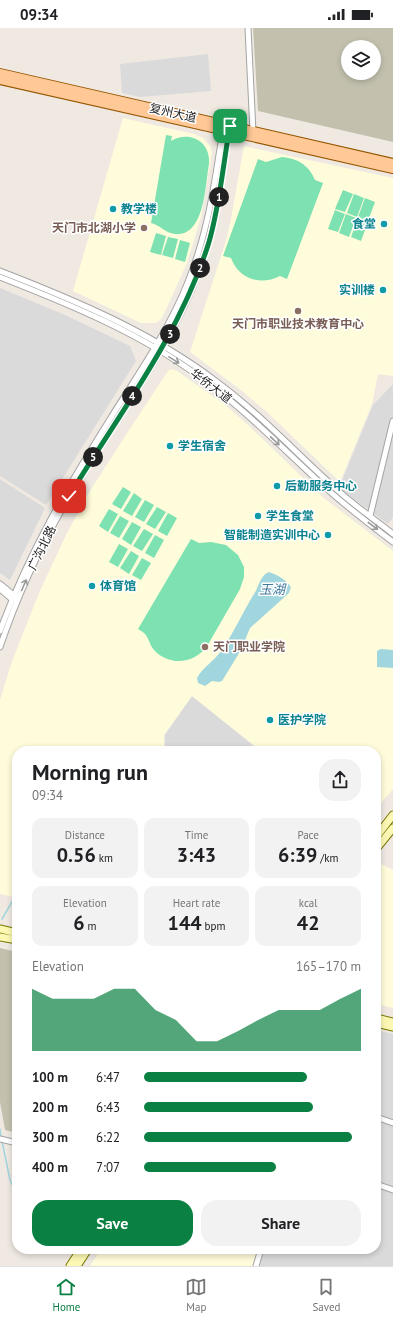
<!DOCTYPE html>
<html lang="en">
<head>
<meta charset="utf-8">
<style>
  :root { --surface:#fff; --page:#f2f2f2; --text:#202124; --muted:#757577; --line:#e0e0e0; --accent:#0b8043 }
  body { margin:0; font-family:"PT Sans","Noto Sans SC",sans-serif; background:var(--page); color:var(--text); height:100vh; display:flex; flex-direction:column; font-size:15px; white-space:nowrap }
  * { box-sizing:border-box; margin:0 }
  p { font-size:13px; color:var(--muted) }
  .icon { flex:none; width:22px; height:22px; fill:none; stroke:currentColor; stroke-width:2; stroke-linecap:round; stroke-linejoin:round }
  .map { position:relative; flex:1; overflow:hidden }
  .side { position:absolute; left:12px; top:718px; width:369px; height:508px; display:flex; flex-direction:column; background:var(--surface); border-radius:16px; box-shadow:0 2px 6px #0003 }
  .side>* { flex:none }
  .controls { position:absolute; left:341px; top:12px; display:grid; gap:8px }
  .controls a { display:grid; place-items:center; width:40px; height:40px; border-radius:50%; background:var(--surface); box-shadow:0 2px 6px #0003; font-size:20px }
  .pin { position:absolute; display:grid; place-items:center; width:34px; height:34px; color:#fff; margin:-17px; border-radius:8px; box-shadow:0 2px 6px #0006 }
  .km { position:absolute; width:20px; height:20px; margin:-10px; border-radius:50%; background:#222; color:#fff; font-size:11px; line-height:20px; text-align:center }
  .round { display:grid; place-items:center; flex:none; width:42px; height:42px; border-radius:16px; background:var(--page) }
  .headline { display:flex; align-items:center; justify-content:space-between; height:68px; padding:0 20px }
  h1 { font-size:22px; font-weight:600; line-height:30px }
  .figures { display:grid; grid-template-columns:repeat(3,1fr); gap:6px; height:68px; padding:4px 20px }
  .figures div { display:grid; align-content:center; border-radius:10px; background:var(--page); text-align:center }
  .figures b { font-size:20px; font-weight:600 }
  .figures small { font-size:11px; font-weight:400 }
  .figures p { font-size:11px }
  .chart { height:112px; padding:8px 20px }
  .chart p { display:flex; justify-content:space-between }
  .chart svg { width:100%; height:72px; margin-top:4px; fill:var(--accent); opacity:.7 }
  .button { display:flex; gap:8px; margin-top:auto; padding:8px 20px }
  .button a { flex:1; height:46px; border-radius:16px; background:var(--accent); color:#fff; font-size:16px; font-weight:600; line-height:46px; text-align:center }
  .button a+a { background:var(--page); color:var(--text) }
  ul { padding:0 20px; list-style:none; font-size:13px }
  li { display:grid; grid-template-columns:64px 48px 1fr; align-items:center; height:30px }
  li i { height:10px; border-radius:5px; background:var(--accent) }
  .status { display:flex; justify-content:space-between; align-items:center; height:28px; padding:0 20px; background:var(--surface); direction:ltr }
  .status svg { height:11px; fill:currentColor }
  .tabs { display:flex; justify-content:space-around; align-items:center; height:56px; border-top:1px solid var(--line); background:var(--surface); font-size:11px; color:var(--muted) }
  .tabs a { display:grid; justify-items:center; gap:2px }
  .tabs .active { color:var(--accent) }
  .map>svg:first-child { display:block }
  .residential { fill:#dbdada }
  .education { fill:#fffcdb }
  .construction { fill:#c3c1ae; fill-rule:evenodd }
  .pitch { fill:#7de1b1 }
  .water { fill:#a1d6de }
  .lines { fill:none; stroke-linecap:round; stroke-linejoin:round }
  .stream { stroke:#a1d6de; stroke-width:1.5 }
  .street-casing { stroke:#a4a4a4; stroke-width:7 }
  .secondary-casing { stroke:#767701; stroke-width:9 }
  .primary-casing { stroke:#965600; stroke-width:10 }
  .street { stroke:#fff; stroke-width:5 }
  .secondary { stroke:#fcf8b3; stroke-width:7 }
  .primary { stroke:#ffc897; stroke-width:8 }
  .oneway { stroke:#999 }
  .route-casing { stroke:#fff; stroke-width:8 }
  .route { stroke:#0b8043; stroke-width:5 }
  .culture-dot { fill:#0f9aa8; stroke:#fff; stroke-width:1.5 }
  .education-dot { fill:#8d6e63; stroke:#fff; stroke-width:1.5 }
  .labels { text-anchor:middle; stroke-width:3; stroke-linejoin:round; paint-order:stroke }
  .street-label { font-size:12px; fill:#1d1d1d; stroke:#fff }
  .culture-label { font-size:12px; font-weight:bold; fill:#0d838f; stroke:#fff; text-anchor:start }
  .education-label { font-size:12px; font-weight:bold; fill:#785e54; stroke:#fff; text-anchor:end }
  .water-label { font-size:13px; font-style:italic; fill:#4179a0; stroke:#fff }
</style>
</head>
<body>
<div class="status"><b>09:34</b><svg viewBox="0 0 49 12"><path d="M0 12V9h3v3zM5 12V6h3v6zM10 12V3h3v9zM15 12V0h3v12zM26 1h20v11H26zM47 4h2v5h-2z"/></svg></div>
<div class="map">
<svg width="393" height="1238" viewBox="0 0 393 1238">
  <rect width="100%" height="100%" fill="#efe9e2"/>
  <path class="residential" d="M208 26 211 63 140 69 122 65 120 36Z
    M0 260 65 287 130 318 136 333 46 477 0 448Z
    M393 356V489L388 496 339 460 373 377Z
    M0 451 45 480 10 552 0 545Z
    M192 668 260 723H165V707Z
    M376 1002 393 1006V1092L376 1086Z
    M376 1092 393 1098V1238H259L263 1221H376Z"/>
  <path class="education" d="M123 90 194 106 203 110 210 118 212 125 201 189 187 235 162 290 156 295H141L73 263Z
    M244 118 393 150V348L378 346 372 376 340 454 267 384 237 359 190 324 224 219 230 196Z
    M171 341 177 343 224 376 249 398 325 471 393 523V761L376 781V723H261L192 668 164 707V723H17V870L0 866V672L11 636 39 565 66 507 88 466 135 393 168 343Z
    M381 836 393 842V980L376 976V842Z
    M101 1221H258L253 1238H90Z"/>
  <path class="construction" d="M253 0H393V114L258 83ZM348 19H374V45H348Z
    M0 920 17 924V1105L5 1102 0 1074Z"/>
  <path class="pitch" d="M166 107 172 108 171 113C190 102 211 114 209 136 205 157 205 209 175 206 165 205 160 197 151 195Z
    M282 129C297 130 309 137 315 152L323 155 287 251 280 248C260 258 239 251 231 230L223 228 258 131 266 134Z
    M343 162 353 166 345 184 335 181Z
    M354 166 364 170 357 189 347 185Z
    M365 170 375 174 368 193 358 189Z
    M335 182 345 186 338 204 328 201Z
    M346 186 356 190 349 209 339 205Z
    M358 190 368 194 361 213 351 209Z
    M156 205 166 208 161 227 150 224Z
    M168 209 178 211 173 230 162 227Z
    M180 212 190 215 185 234 175 231Z
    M123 459 131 464 121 481 112 476Z
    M134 465 142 471 132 488 123 483Z
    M145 472 154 477 144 494 135 489Z
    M157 479 166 484 155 501 146 496Z
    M109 481 118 486 108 504 99 498Z
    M168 485 177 490 167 508 158 503Z
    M120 488 129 493 119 510 110 505Z
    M132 494 141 499 131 517 122 511Z
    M144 501 153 506 142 523 133 518Z
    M155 507 164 512 154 530 145 525Z
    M191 511 199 515 211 514 226 517 238 527 244 539V549L240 561 206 620C192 636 169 638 154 622 147 613 150 607 138 601Z
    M119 516 128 521 118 539 109 534Z
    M131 523 139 528 129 546 120 540Z
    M142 530 151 535 141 552 132 547Z"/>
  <path class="water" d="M269 544C278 547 285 551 291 559L289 565 250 600 241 622 222 653 219 654 212 653 205 658 198 655 197 650C203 639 214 633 221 623 234 605 242 585 254 566 259 559 260 547 269 544Z
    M381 621 393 622V640L377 639V623Z"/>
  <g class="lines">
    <path class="stream" d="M2 891 13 872
      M0 1101 1 1109
      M2 1113 10 1152 17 1167"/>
    <g class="street-casing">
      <path id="street" d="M248 0 253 104
        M0 243C75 272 153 305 217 354 259 385 295 424 334 459 352 476 373 490 393 506
        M0 249C69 276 140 305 200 349 246 382 285 423 327 461 348 480 371 497 393 514
        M370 488 393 393
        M0 556 16 569
        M0 561 13 572
        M0 603C28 526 68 458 112 388 139 345 169 302 188 254 208 204 215 154 223 101
        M0 619C21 557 50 498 85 443 122 383 164 326 192 261 213 210 221 157 229 102
        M376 1089 393 1095
        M0 1111 17 1115
        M376 1156 393 1162
        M256 1238 261 1221"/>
    </g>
    <g class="secondary-casing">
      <path id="secondary" d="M376 809 393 787
        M376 821 393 800
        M0 901 17 905
        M0 909 17 912
        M376 990 393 994
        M376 995 393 999
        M70 1238 81 1221
        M77 1238 88 1221"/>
    </g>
    <g class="primary-casing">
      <path id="primary" d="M0 45 393 135
        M0 52 393 141"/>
    </g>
    <use href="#street" class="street"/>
    <use href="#secondary" class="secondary"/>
    <use href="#primary" class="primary"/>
  </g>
  <defs><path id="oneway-shaft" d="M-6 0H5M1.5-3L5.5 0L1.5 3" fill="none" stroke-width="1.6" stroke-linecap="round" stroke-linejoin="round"/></defs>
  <g class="oneway">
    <use href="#oneway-shaft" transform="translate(174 332) rotate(31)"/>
    <use href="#oneway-shaft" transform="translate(275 413) rotate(44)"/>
    <use href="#oneway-shaft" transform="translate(373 498) rotate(37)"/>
    <use href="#oneway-shaft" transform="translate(24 557) rotate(-66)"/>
  </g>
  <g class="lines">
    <g class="route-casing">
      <path id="route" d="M69 468C119 386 180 307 209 214 220 176 223 136 230 98"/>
    </g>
    <use href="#route" class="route"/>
  </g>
  <g class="culture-dot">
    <circle cx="113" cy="181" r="4"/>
    <circle cx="384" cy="196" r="4"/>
    <circle cx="383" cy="262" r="4"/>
    <circle cx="170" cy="418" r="4"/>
    <circle cx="277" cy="458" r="4"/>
    <circle cx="258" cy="488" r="4"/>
    <circle cx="328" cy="507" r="4"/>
    <circle cx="92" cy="558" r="4"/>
    <circle cx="270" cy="692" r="4"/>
  </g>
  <g class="education-dot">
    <circle cx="144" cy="200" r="4"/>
    <circle cx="298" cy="283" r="4"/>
    <circle cx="205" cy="619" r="4"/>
  </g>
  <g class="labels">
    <g class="street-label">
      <text transform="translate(173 85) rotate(13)" y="4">复州大道</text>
      <text transform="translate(211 358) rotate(37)" y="4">华侨大道</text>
      <text transform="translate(42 520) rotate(-64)" y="4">广沟北路</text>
    </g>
    <g class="culture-label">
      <text x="121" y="185">教学楼</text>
      <text x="376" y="200" text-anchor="end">食堂</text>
      <text x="375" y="266" text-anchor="end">实训楼</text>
      <text x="178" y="422">学生宿舍</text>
      <text x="285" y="462">后勤服务中心</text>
      <text x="266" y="492">学生食堂</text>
      <text x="320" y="511" text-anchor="end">智能制造实训中心</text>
      <text x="100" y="562">体育馆</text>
      <text x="278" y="696">医护学院</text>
    </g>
    <g class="education-label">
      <text x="136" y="204">天门市北湖小学</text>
      <text x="298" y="300" text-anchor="middle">天门市职业技术教育中心</text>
      <text x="213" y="623" text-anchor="start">天门职业学院</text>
    </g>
    <g class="water-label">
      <text x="272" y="566">玉湖</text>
    </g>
  </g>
</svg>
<div class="controls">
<a><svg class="icon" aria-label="layers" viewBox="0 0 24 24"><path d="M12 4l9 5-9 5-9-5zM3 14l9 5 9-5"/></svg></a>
</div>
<div class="pin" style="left:230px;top:98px;background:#1e9e55"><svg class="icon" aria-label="arrive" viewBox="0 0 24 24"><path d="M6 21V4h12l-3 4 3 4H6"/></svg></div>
<div class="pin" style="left:69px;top:468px;background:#d93025"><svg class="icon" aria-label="check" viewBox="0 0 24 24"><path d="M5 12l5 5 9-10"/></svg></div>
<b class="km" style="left:219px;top:169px">1</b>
<b class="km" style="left:200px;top:240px">2</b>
<b class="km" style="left:170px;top:306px">3</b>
<b class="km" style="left:132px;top:368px">4</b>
<b class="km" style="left:93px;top:429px">5</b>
<section class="side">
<div class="headline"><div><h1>Morning run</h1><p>09:34</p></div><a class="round"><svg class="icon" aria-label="share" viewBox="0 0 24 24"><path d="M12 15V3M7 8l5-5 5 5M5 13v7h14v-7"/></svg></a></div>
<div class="figures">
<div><p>Distance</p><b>0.56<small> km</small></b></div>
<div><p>Time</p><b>3:43</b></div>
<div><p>Pace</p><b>6:39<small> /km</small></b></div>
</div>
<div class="figures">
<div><p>Elevation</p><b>6<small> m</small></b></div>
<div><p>Heart rate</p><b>144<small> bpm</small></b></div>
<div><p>kcal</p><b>42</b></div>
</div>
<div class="chart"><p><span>Elevation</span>165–170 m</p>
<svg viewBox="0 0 160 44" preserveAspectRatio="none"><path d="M0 44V6L10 12L20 12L30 12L40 6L50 6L60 19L70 25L80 38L90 38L100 32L110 25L120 19L130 19L140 19L150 12L160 6V44z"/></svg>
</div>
<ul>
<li><b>100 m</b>6:47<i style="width:75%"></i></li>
<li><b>200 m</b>6:43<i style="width:78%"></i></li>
<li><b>300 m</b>6:22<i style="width:96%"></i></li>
<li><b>400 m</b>7:07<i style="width:61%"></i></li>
</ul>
<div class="button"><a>Save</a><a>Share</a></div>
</section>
</div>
<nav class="tabs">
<a class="active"><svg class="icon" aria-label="home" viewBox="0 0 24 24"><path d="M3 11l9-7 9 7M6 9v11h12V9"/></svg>Home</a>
<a><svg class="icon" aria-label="map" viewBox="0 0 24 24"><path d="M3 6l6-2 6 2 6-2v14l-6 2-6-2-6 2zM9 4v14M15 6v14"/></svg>Map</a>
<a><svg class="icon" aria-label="saved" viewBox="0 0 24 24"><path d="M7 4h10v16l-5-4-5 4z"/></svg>Saved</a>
</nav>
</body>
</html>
